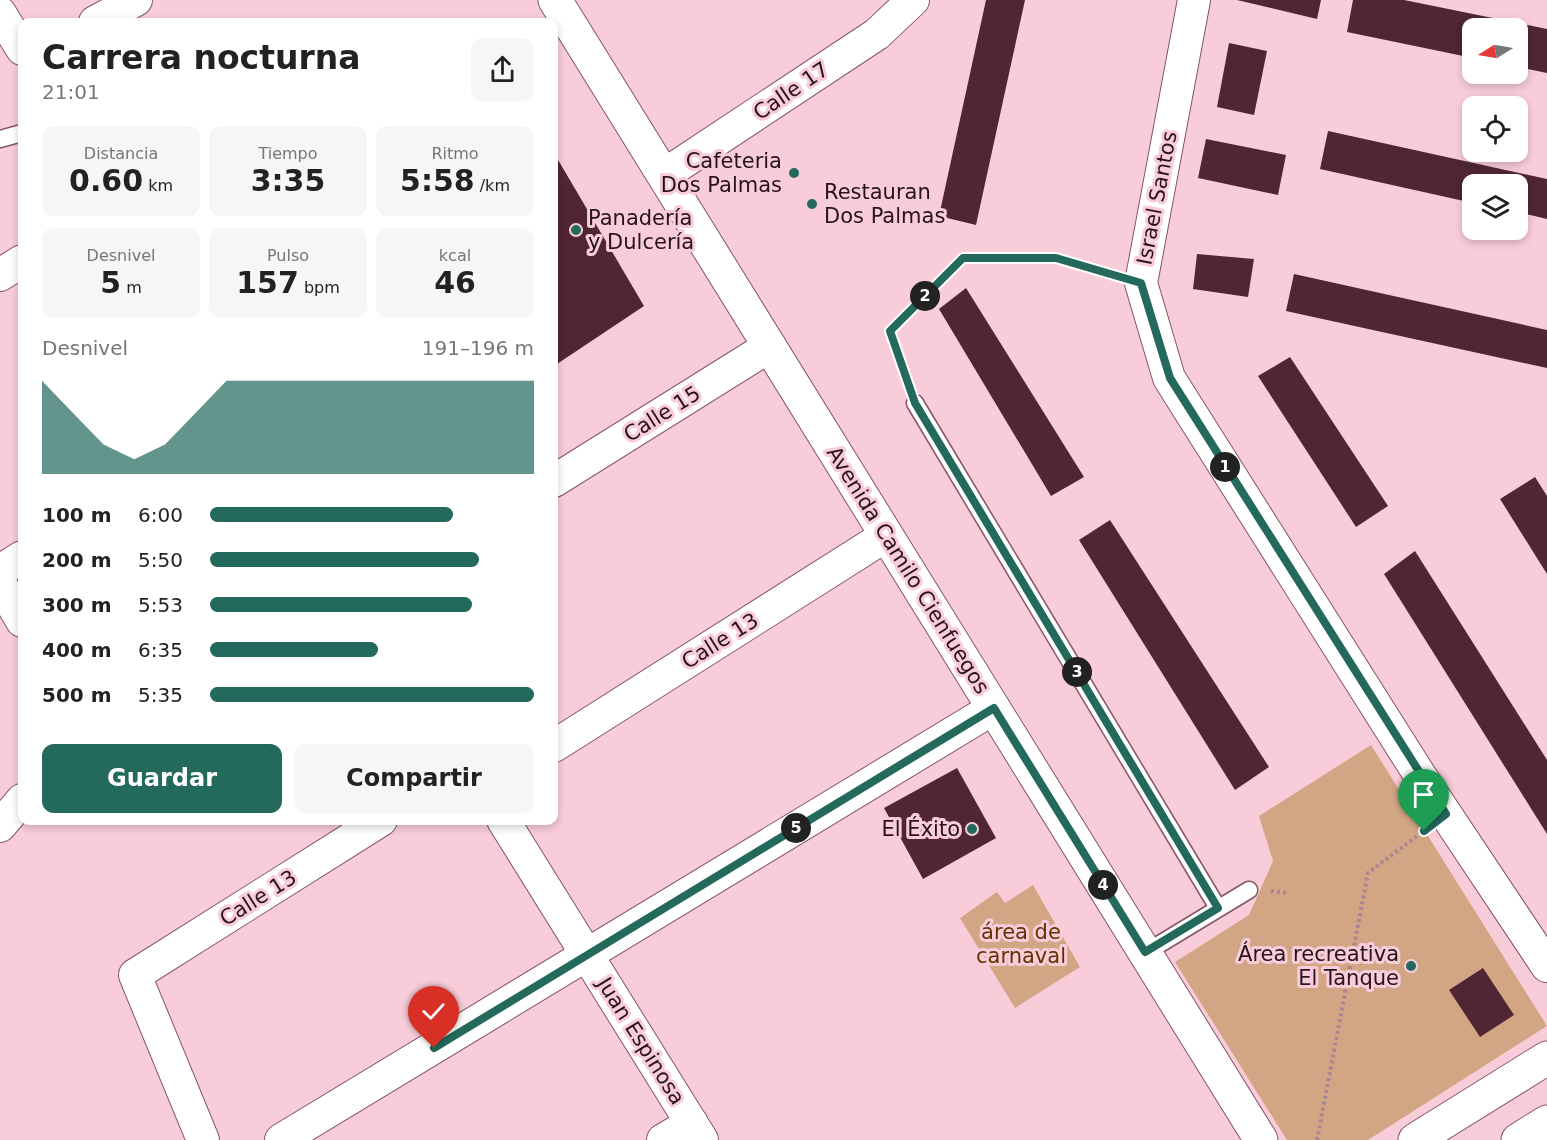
<!DOCTYPE html>
<html lang="es">
<head>
<meta charset="utf-8">
<style>
  :root { --surface:#fff; --page:#f6f6f6; --text:#222; --muted:#767676; --accent:#23695c }
  body { margin:0; font-family:"DejaVu Sans",sans-serif; background:var(--page); color:var(--text); height:100vh; display:flex; flex-direction:column; font-size:22px; white-space:nowrap }
  * { box-sizing:border-box; margin:0 }
  p { font-size:20px; color:var(--muted) }
  .icon { flex:none; width:33px; height:33px; fill:none; stroke:currentColor; stroke-width:2; stroke-linecap:round; stroke-linejoin:round }
  .map { position:relative; flex:1; overflow:hidden }
  .panel { position:absolute; left:18px; top:18px; width:540px; height:807px; display:flex; flex-direction:column; background:var(--surface); border-radius:12px; box-shadow:0 3px 9px #0003 }
  .panel>* { flex:none }
  .needle { width:39px; rotate:259deg }
  .fabs { position:absolute; left:1462px; top:18px; display:grid; gap:12px }
  .fabs a { display:grid; place-items:center; width:66px; height:66px; border-radius:12px; background:var(--surface); box-shadow:0 3px 9px #0003; font-size:30px }
  .pin { position:absolute; display:grid; place-items:center; width:51px; height:51px; color:#fff; margin:-62px -26px; border-radius:50% 50% 50% 0; rotate:-45deg; box-shadow:0 0 6px #0007 }
  .pin .icon { rotate:45deg }
  .km { position:absolute; width:30px; height:30px; margin:-15px; border-radius:50%; background:#222; color:#fff; font-size:16px; line-height:30px; text-align:center }
  .round { display:grid; place-items:center; flex:none; width:63px; height:63px; border-radius:12px; background:var(--page) }
  .headline { display:flex; align-items:center; justify-content:space-between; height:102px; padding:0 24px }
  h1 { font-size:33px; font-weight:800; line-height:45px }
  .stats { display:grid; grid-template-columns:repeat(3,1fr); gap:9px; height:102px; padding:6px 24px }
  .stats div { display:grid; align-content:center; border-radius:12px; background:var(--page); text-align:center }
  .stats b { font-size:30px; font-weight:800 }
  .stats small { font-size:16px; font-weight:400 }
  .stats p { font-size:16px }
  .chart { height:168px; padding:12px 24px }
  .chart p { display:flex; justify-content:space-between }
  .chart svg { width:100%; height:108px; margin-top:6px; fill:var(--accent); opacity:.7 }
  .cta { display:flex; gap:12px; margin-top:auto; padding:12px 24px }
  .cta a { flex:1; height:69px; border-radius:12px; background:var(--accent); color:#fff; font-size:24px; font-weight:800; line-height:69px; text-align:center }
  .cta a+a { background:var(--page); color:var(--text) }
  ul { padding:0 24px; list-style:none; font-size:20px }
  li { display:grid; grid-template-columns:96px 72px 1fr; align-items:center; height:45px }
  li i { height:15px; border-radius:8px; background:var(--accent) }
  .map>svg:first-child { display:block }
  .green { fill:#d2a685 }
  .building { fill:#502635 }
  .lines { fill:none; stroke-linecap:round; stroke-linejoin:round }
  .service-casing { stroke:#855565; stroke-width:19 }
  .minor-casing { stroke:#855565; stroke-width:34 }
  .tertiary-casing { stroke:#855565; stroke-width:35 }
  .secondary-casing { stroke:#855565; stroke-width:35 }
  .path { stroke:#aa8692; stroke-width:4; stroke-dasharray:3 3; stroke-linecap:butt }
  .service { stroke:#fff; stroke-width:16 }
  .minor { stroke:#fff; stroke-width:32 }
  .tertiary { stroke:#fff; stroke-width:33 }
  .secondary { stroke:#fff; stroke-width:33 }
  .route-casing { stroke:#fff; stroke-width:12 }
  .route { stroke:#23695c; stroke-width:8 }
  .poi-dot { fill:#23695c; stroke:#f9ccda; stroke-width:2 }
  .labels { text-anchor:middle; stroke-width:6; stroke-linejoin:round; paint-order:stroke }
  .street-label { font-size:21px; fill:#27141b; stroke:#f9ccda }
  .poi-label { font-size:21px; fill:#27141b; stroke:#f9ccda; text-anchor:end }
  .park-label { font-size:21px; fill:#623200; stroke:#f9ccda }
</style>
</head>
<body>
<div class="map">
<svg width="1547" height="1140" viewBox="0 0 1547 1140">
  <rect width="100%" height="100%" fill="#f9ccda"/>
  <path class="green" d="M1371 745 1547 1026 1368 1140H1287L1175 962 1249 915 1273 861 1259 816Z
    M1033 885 1080 967 1015 1008 960 918 997 892 1005 903Z"/>
  <path class="building" d="M986 0H1025L976 225 939 216Z
    M1237 0H1321L1317 19Z
    M1353 0H1404L1547 29V73L1518 67V28H1473V58L1347 32Z
    M1229 43 1267 51 1254 115 1217 107Z
    M1328 131 1547 179V219L1518 212V184H1473V203L1320 169Z
    M1206 139 1286 155 1278 195 1198 178Z
    M554 153 644 306 554 366Z
    M1197 254 1254 259 1248 297 1193 289Z
    M1294 274 1547 330V368L1286 311Z
    M966 288 1084 477 1051 496 939 309Z
    M1290 357 1388 506 1356 527 1258 376Z
    M1535 477 1547 496V574L1500 499Z
    M1110 520 1269 767 1235 790 1079 540Z
    M1415 551 1547 760V834L1384 574Z
    M957 768 996 838 923 879 884 808Z
    M1483 968 1514 1015 1480 1037 1449 990Z"/>
  <g class="lines">
    <g class="service-casing">
      <path id="service" d="M0 139 22 133
        M915 403 1218 908
        M1145 953 1249 890"/>
    </g>
    <g class="minor-casing">
      <path id="minor" d="M1194 0 1141 283 1169 378 1421 777 1547 966
        M0 13 22 49
        M95 22 136 0
        M664 175 877 34 913 0
        M0 275 22 261
        M554 481 770 346
        M0 571 22 557
        M0 583 22 621
        M554 746 887 535
        M503 820 702 1140
        M0 826 22 800
        M203 1140 135 975 381 820
        M281 1140 994 708
        M663 1140 692 1123"/>
    </g>
    <g class="tertiary-casing">
      <path id="tertiary" d="M1415 1140 1547 1058
        M1518 1140 1547 1122"/>
    </g>
    <g class="secondary-casing">
      <path id="secondary" d="M555 0 1261 1140"/>
    </g>
    <path class="path" d="M908 382 890 331 963 258H1056L1114 275
      M1271 891 1288 893
      M1317 1140 1368 873 1421 833"/>
    <use href="#service" class="service"/>
    <use href="#minor" class="minor"/>
    <use href="#tertiary" class="tertiary"/>
    <use href="#secondary" class="secondary"/>
  </g>
  <g class="lines">
    <g class="route-casing">
      <path id="route" d="M434 1048 994 708 1145 952 1218 908 915 403 890 331 963 258H1056L1141 283 1170 378 1446 814 1424 831"/>
    </g>
    <use href="#route" class="route"/>
  </g>
  <g class="poi-dot">
    <circle cx="794" cy="173" r="6"/>
    <circle cx="812" cy="204" r="6"/>
    <circle cx="576" cy="230" r="6"/>
    <circle cx="972" cy="829" r="6"/>
    <circle cx="1411" cy="966" r="6"/>
  </g>
  <g class="labels">
    <g class="street-label">
      <text transform="translate(791 91) rotate(-34)" y="7">Calle 17</text>
      <text transform="translate(1157 198) rotate(-79)" y="7">Israel Santos</text>
      <text transform="translate(662 414) rotate(-32)" y="7">Calle 15</text>
      <text transform="translate(908 570) rotate(58)" y="7">Avenida Camilo Cienfuegos</text>
      <text transform="translate(720 641) rotate(-32)" y="7">Calle 13</text>
      <text transform="translate(258 898) rotate(-32)" y="7">Calle 13</text>
      <text transform="translate(641 1041) rotate(58)" y="7">Juan Espinosa</text>
    </g>
    <g class="poi-label">
      <text x="782" y="168">Cafeteria<tspan x="782" dy="24">Dos Palmas</tspan></text>
      <text x="824" y="199" text-anchor="start">Restauran<tspan x="824" dy="24">Dos Palmas</tspan></text>
      <text x="588" y="225" text-anchor="start">Panadería<tspan x="588" dy="24">y Dulcería</tspan></text>
      <text x="960" y="836">El Éxito</text>
      <text x="1399" y="961">Área recreativa<tspan x="1399" dy="24">El Tanque</tspan></text>
    </g>
    <g class="park-label">
      <text x="1021" y="939">área de<tspan x="1021" dy="24">carnaval</tspan></text>
    </g>
  </g>
</svg>
<div class="fabs">
<a><svg class="needle" viewBox="-14 -14 28 28"><path d="M0-13l5 13h-10z" fill="#e53935"/><path d="M0 13l5-13h-10z" fill="#767676"/></svg></a>
<a><svg class="icon" aria-label="locate" viewBox="0 0 24 24"><circle cx="12" cy="12" r="6"/><path d="M12 2v4M12 18v4M2 12h4M18 12h4"/></svg></a>
<a><svg class="icon" aria-label="layers" viewBox="0 0 24 24"><path d="M12 4l9 5-9 5-9-5zM3 14l9 5 9-5"/></svg></a>
</div>
<div class="pin" style="left:1424px;top:831px;background:#1e9e55"><svg class="icon" aria-label="arrive" viewBox="0 0 24 24"><path d="M6 21V4h12l-3 4 3 4H6"/></svg></div>
<div class="pin" style="left:434px;top:1048px;background:#d93025"><svg class="icon" aria-label="check" viewBox="0 0 24 24"><path d="M5 12l5 5 9-10"/></svg></div>
<b class="km" style="left:1225px;top:467px">1</b>
<b class="km" style="left:925px;top:296px">2</b>
<b class="km" style="left:1077px;top:672px">3</b>
<b class="km" style="left:1103px;top:885px">4</b>
<b class="km" style="left:796px;top:828px">5</b>
<section class="panel">
<div class="headline"><div><h1>Carrera nocturna</h1><p>21:01</p></div><a class="round"><svg class="icon" aria-label="share" viewBox="0 0 24 24"><path d="M12 15V3M7 8l5-5 5 5M5 13v7h14v-7"/></svg></a></div>
<div class="stats">
<div><p>Distancia</p><b>0.60<small> km</small></b></div>
<div><p>Tiempo</p><b>3:35</b></div>
<div><p>Ritmo</p><b>5:58<small> /km</small></b></div>
</div>
<div class="stats">
<div><p>Desnivel</p><b>5<small> m</small></b></div>
<div><p>Pulso</p><b>157<small> bpm</small></b></div>
<div><p>kcal</p><b>46</b></div>
</div>
<div class="chart"><p><span>Desnivel</span>191–196 m</p>
<svg viewBox="0 0 160 44" preserveAspectRatio="none"><path d="M0 44V6L10 19L20 32L30 38L40 32L50 19L60 6L70 6L80 6L90 6L100 6L110 6L120 6L130 6L140 6L150 6L160 6V44z"/></svg>
</div>
<ul>
<li><b>100 m</b>6:00<i style="width:75%"></i></li>
<li><b>200 m</b>5:50<i style="width:83%"></i></li>
<li><b>300 m</b>5:53<i style="width:81%"></i></li>
<li><b>400 m</b>6:35<i style="width:52%"></i></li>
<li><b>500 m</b>5:35<i style="width:100%"></i></li>
</ul>
<div class="cta"><a>Guardar</a><a>Compartir</a></div>
</section>
</div>
</body>
</html>
